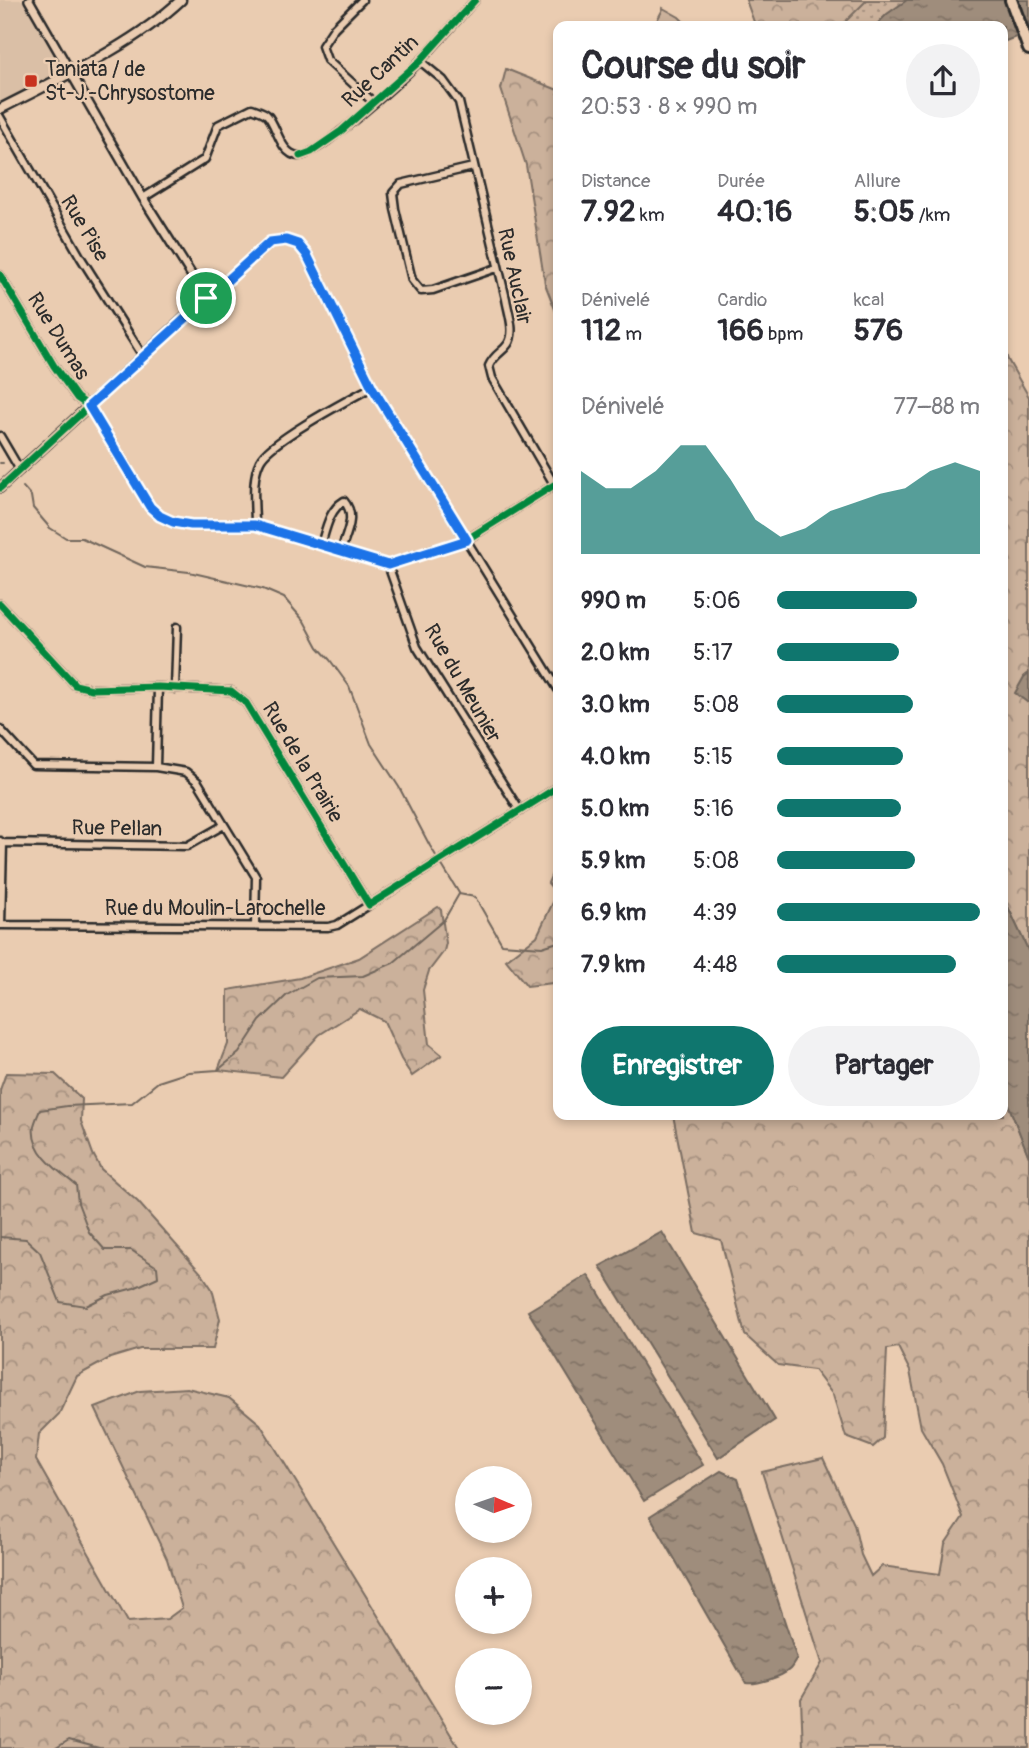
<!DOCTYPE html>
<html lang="fr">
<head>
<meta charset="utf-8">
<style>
  :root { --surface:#fff; --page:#f2f2f3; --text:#2b2b33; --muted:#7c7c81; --accent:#0f766e }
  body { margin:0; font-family:Pangolin,sans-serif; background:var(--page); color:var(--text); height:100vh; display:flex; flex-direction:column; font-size:26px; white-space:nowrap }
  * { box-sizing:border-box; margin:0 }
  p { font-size:23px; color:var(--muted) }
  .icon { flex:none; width:38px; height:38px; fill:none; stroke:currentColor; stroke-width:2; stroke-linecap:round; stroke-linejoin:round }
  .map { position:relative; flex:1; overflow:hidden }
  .sheet { position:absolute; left:553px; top:21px; width:455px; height:1099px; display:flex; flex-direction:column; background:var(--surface); border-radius:14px; box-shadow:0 4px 10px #0003 }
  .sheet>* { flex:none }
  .needle { width:46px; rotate:92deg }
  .buttons { position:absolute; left:455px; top:1466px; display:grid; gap:14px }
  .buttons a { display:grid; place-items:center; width:77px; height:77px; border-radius:50%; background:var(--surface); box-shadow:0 4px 10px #0003; font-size:35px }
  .pin { position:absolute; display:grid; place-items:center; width:60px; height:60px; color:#fff; margin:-30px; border:4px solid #fff; border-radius:50%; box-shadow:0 2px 7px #0007 }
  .round { display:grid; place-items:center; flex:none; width:74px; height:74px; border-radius:37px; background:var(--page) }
  .overview { display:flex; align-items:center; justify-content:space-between; height:119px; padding:0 28px }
  h1 { font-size:38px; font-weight:800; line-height:52px }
  .metrics { display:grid; grid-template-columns:repeat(3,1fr); gap:10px; height:119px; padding:7px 28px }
  .metrics div { display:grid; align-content:center }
  .metrics b { font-size:30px; font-weight:800 }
  .metrics small { font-size:19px; font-weight:400 }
  .metrics p { font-size:19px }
  .chart { height:196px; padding:14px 28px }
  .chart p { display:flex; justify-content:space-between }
  .chart svg { width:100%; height:126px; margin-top:7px; fill:var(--accent); opacity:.7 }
  .cta { display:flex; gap:14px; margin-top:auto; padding:14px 28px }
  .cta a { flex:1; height:80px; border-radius:42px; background:var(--accent); color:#fff; font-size:28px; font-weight:800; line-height:80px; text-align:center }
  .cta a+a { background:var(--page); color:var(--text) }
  ul { padding:0 28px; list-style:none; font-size:23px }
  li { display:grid; grid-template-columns:112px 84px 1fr; align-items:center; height:52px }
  li i { height:18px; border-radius:9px; background:var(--accent) }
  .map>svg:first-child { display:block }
  .built { fill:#dabfa6 }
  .grass { fill:url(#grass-dots); stroke:#7b6e63; stroke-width:2 }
  .forest { fill:url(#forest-crowns); stroke:#7b6e63; stroke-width:2 }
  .water { fill:url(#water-ripples); stroke:#71665c; stroke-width:2 }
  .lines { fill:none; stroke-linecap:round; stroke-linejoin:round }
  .stream { stroke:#71665c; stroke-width:2 }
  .minor-casing { stroke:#2b2b2b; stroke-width:11 }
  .tertiary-casing { stroke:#2b2b2b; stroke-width:12 }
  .secondary-casing { stroke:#2b2b2b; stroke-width:13 }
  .motorway-casing { stroke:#2b2b2b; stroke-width:16 }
  .minor { stroke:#eaccb1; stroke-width:6 }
  .tertiary { stroke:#eaccb1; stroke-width:7 }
  .secondary { stroke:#eaccb1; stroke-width:8 }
  .motorway { stroke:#eaccb1; stroke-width:10 }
  .cycleway-casing { stroke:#eaccb1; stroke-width:11 }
  .cycleway { stroke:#00873e; stroke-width:7 }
  .route-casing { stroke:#fff; stroke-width:14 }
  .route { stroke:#1a73e8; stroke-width:9 }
  .poi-dot { fill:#c8321e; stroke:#eaccb1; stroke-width:2.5 }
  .labels { text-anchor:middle; stroke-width:5; stroke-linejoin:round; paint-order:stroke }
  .poi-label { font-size:21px; fill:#2b2b2b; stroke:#eaccb1; text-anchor:start }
  .street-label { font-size:21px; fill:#2b2b2b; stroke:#eaccb1 }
</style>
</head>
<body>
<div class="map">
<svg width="1029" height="1748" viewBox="0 0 1029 1748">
  <defs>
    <pattern id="grass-dots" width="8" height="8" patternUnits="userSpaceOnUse" patternTransform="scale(1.75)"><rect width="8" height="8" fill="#cbb19b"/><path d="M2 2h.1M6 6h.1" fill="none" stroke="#a5907f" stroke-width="1.8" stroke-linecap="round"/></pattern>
    <pattern id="forest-crowns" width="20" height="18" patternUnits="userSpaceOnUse" patternTransform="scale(1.75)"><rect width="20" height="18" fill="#cbb19b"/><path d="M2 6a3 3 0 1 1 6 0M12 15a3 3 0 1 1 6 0" fill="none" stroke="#a5907f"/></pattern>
    <pattern id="water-ripples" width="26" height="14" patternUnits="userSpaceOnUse" patternTransform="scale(1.75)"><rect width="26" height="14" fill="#9f8d7c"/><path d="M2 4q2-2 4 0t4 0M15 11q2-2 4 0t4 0" fill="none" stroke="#827366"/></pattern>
  </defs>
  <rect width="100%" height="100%" fill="#eaccb1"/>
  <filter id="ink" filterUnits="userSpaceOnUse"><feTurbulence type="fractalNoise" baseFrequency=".0143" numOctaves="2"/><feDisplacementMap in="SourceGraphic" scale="14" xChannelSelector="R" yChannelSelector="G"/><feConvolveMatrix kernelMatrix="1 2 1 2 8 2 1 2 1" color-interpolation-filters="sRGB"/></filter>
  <g filter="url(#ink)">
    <path class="built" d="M0 0H29L71 72 0 108Z"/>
    <path class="grass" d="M772 0H984L916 26H764Z"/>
    <path class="forest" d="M746 0H867L841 26H753L754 22Z
      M663 8 679 17 688 26H654L662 11Z
      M506 69 558 90V317L545 284 526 165 501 89Z
      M1003 345 1008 360 1029 397V673L1024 677 1027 702 1029 701V952L1003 896Z
      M558 860V978L553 983 527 986 506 960 537 936 557 894 548 883Z
      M438 907 441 910 446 943 444 951 429 971 423 990 429 1044 442 1055 412 1076 401 1059 384 1021 360 1009 319 1035 281 1077 218 1070 228 1044V990L300 978 359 958Z
      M6 1073 55 1074 82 1099 81 1121 93 1154 101 1169 138 1202 202 1274 212 1289 220 1319 213 1349H140L110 1358 77 1376 59 1414 39 1434 36 1460 128 1622 167 1619 182 1608 167 1559 95 1408 140 1391 187 1388 229 1398 260 1424 274 1446 459 1748H0V1090Z
      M1003 1091 1029 1157V1748H803L801 1699 822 1663 762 1472 823 1458 854 1524 861 1555 871 1576 882 1566 940 1574 945 1544 963 1517 942 1464 921 1428 910 1371 898 1347 887 1349 883 1438 873 1447 846 1437 833 1395 814 1370 778 1365 745 1335 721 1240 696 1233 673 1115H1003Z"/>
    <path class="water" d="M907 0H1029V32L1003 42V26H875L887 14Z
      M1029 673V701L1027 702 1015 693 1024 677Z
      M1003 896 1029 952V1157L1003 1091Z
      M662 1232 775 1420 718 1458 600 1266Z
      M588 1275 703 1465 644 1501 528 1311Z
      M721 1471 738 1479 797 1659C794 1662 793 1666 790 1669 782 1677 756 1685 746 1683L650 1516Z"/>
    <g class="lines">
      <path class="stream" d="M0 463H3
        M23 487 31 496 33 508 50 528 66 538H82L145 567 189 572 263 589 284 598 304 621 318 647 330 660 349 686 371 744 399 787 430 846 459 893
        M0 1237 26 1239 40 1252 60 1302 86 1306 108 1295 134 1288 158 1277 157 1267 131 1250H105L89 1232 78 1203 76 1185C58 1171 30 1152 34 1126 35 1121 38 1115 40 1110L67 1106 132 1103 158 1082 189 1072 218 1070 239 1053 260 1021 287 995 317 978 363 976 393 963 444 920 459 894 475 897 502 944 542 947 558 942
        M56 1748 69 1740 99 1748"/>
      <g class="minor-casing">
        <path id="minor" d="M362 0 334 28 322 46 327 60 373 102
          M420 61 443 80 459 102 506 299C508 312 516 332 508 344 502 353 495 353 489 366L492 378 558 491
          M0 117 81 258 143 356
          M473 167 401 184 393 193 395 209 412 280 421 291 433 290 497 268
          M143 198 205 159 218 125 252 108C257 110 264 112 267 115 277 125 280 155 299 156 319 156 404 77 421 60 440 40 457 20 475 0
          M0 275 54 366 77 398 89 406 150 507 160 516 173 522 191 525H255L388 565 466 540 554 485
          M206 298 270 242 286 240 298 244 307 255 372 387 558 689
          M0 436 20 470
          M255 525C255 505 251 479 260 461 269 441 350 399 372 387
          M321 545C326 529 329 510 344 501 357 516 346 534 341 551
          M388 565 417 647 520 811
          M0 604 75 685 92 689 158 687 231 691 246 703 369 905
          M175 689 177 627
          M0 729 33 765 156 767 186 772 198 782 256 877 255 926
          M156 767 158 687
          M0 841 3 843 187 846 224 825
          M0 925 328 927 337 925 558 787
          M1 925 3 843"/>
      </g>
      <g class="tertiary-casing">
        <path id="tertiary" d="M0 488 206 298 143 198 29 0"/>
      </g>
      <g class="secondary-casing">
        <path id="secondary" d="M0 109C60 78 132 46 181 0"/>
      </g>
      <g class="motorway-casing">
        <path id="motorway" d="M1011 0 1029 49"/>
      </g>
      <use href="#minor" class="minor"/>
      <use href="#tertiary" class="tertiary"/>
      <use href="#secondary" class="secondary"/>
      <use href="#motorway" class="motorway"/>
      <g class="cycleway-casing">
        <path id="cycleway" d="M300 156 311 152 340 132 420 61 475 0
          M0 275 54 366 77 398 89 406 150 507 160 516 173 522 191 525H255L388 565 466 540 554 485
          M0 488 236 271 270 242 286 240
          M0 604 75 685 92 689 158 687 231 691 246 703 369 905 558 787"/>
      </g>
      <use href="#cycleway" class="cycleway"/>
    </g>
  </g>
  <g class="lines" filter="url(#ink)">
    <g class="route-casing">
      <path id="route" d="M286 240 298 244 307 255 372 387 467 540 388 565 255 525H191L173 522 160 516 150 507 89 406 262 249 270 242Z"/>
    </g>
    <use href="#route" class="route"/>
  </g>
  <rect class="poi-dot" x="24" y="74" width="14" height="14" rx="3.5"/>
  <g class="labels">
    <g class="poi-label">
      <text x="45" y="76">Taniata / de<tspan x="45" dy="24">St-J.-Chrysostome</tspan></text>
    </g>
    <g class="street-label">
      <text transform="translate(380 71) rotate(-43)" y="7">Rue Cantin</text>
      <text transform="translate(85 228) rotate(59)" y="7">Rue Pise</text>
      <text transform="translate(515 276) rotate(78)" y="7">Rue Auclair</text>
      <text transform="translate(59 336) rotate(58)" y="7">Rue Dumas</text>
      <text transform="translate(463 683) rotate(60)" y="7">Rue du Meunier</text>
      <text transform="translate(303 762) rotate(59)" y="7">Rue de la Prairie</text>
      <text transform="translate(117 828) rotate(1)" y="7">Rue Pellan</text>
      <text x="215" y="915">Rue du Moulin-Larochelle</text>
    </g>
  </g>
</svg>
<div class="buttons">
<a><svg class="needle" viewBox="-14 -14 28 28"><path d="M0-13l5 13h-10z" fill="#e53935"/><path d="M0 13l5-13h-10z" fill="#7c7c81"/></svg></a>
<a>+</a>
<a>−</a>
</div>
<div class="pin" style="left:206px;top:298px;background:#1e9e55"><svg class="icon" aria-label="arrive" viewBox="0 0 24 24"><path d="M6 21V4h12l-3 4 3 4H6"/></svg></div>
<section class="sheet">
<div class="overview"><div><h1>Course du soir</h1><p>20:53 · 8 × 990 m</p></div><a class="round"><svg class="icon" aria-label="share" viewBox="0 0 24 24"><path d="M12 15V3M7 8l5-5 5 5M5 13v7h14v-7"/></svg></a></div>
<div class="metrics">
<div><p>Distance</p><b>7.92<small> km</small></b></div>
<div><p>Durée</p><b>40:16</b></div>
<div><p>Allure</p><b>5:05<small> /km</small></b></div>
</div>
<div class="metrics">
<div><p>Dénivelé</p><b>112<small> m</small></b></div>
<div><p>Cardio</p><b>166<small> bpm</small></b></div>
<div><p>kcal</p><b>576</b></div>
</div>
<div class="chart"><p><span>Dénivelé</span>77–88 m</p>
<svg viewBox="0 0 160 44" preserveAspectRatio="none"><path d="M0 44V15L10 21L20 21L30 15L40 6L50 6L60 18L70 32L80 38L90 35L100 29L110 26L120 23L130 21L140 15L150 12L160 15V44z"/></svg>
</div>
<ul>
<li><b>990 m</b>5:06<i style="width:69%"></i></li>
<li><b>2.0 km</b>5:17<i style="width:60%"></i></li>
<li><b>3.0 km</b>5:08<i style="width:67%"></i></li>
<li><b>4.0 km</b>5:15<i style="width:62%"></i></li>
<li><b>5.0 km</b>5:16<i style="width:61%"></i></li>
<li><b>5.9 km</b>5:08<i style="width:68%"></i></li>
<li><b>6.9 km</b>4:39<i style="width:100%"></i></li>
<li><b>7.9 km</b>4:48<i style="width:88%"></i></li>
</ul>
<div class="cta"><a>Enregistrer</a><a>Partager</a></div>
</section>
</div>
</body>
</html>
